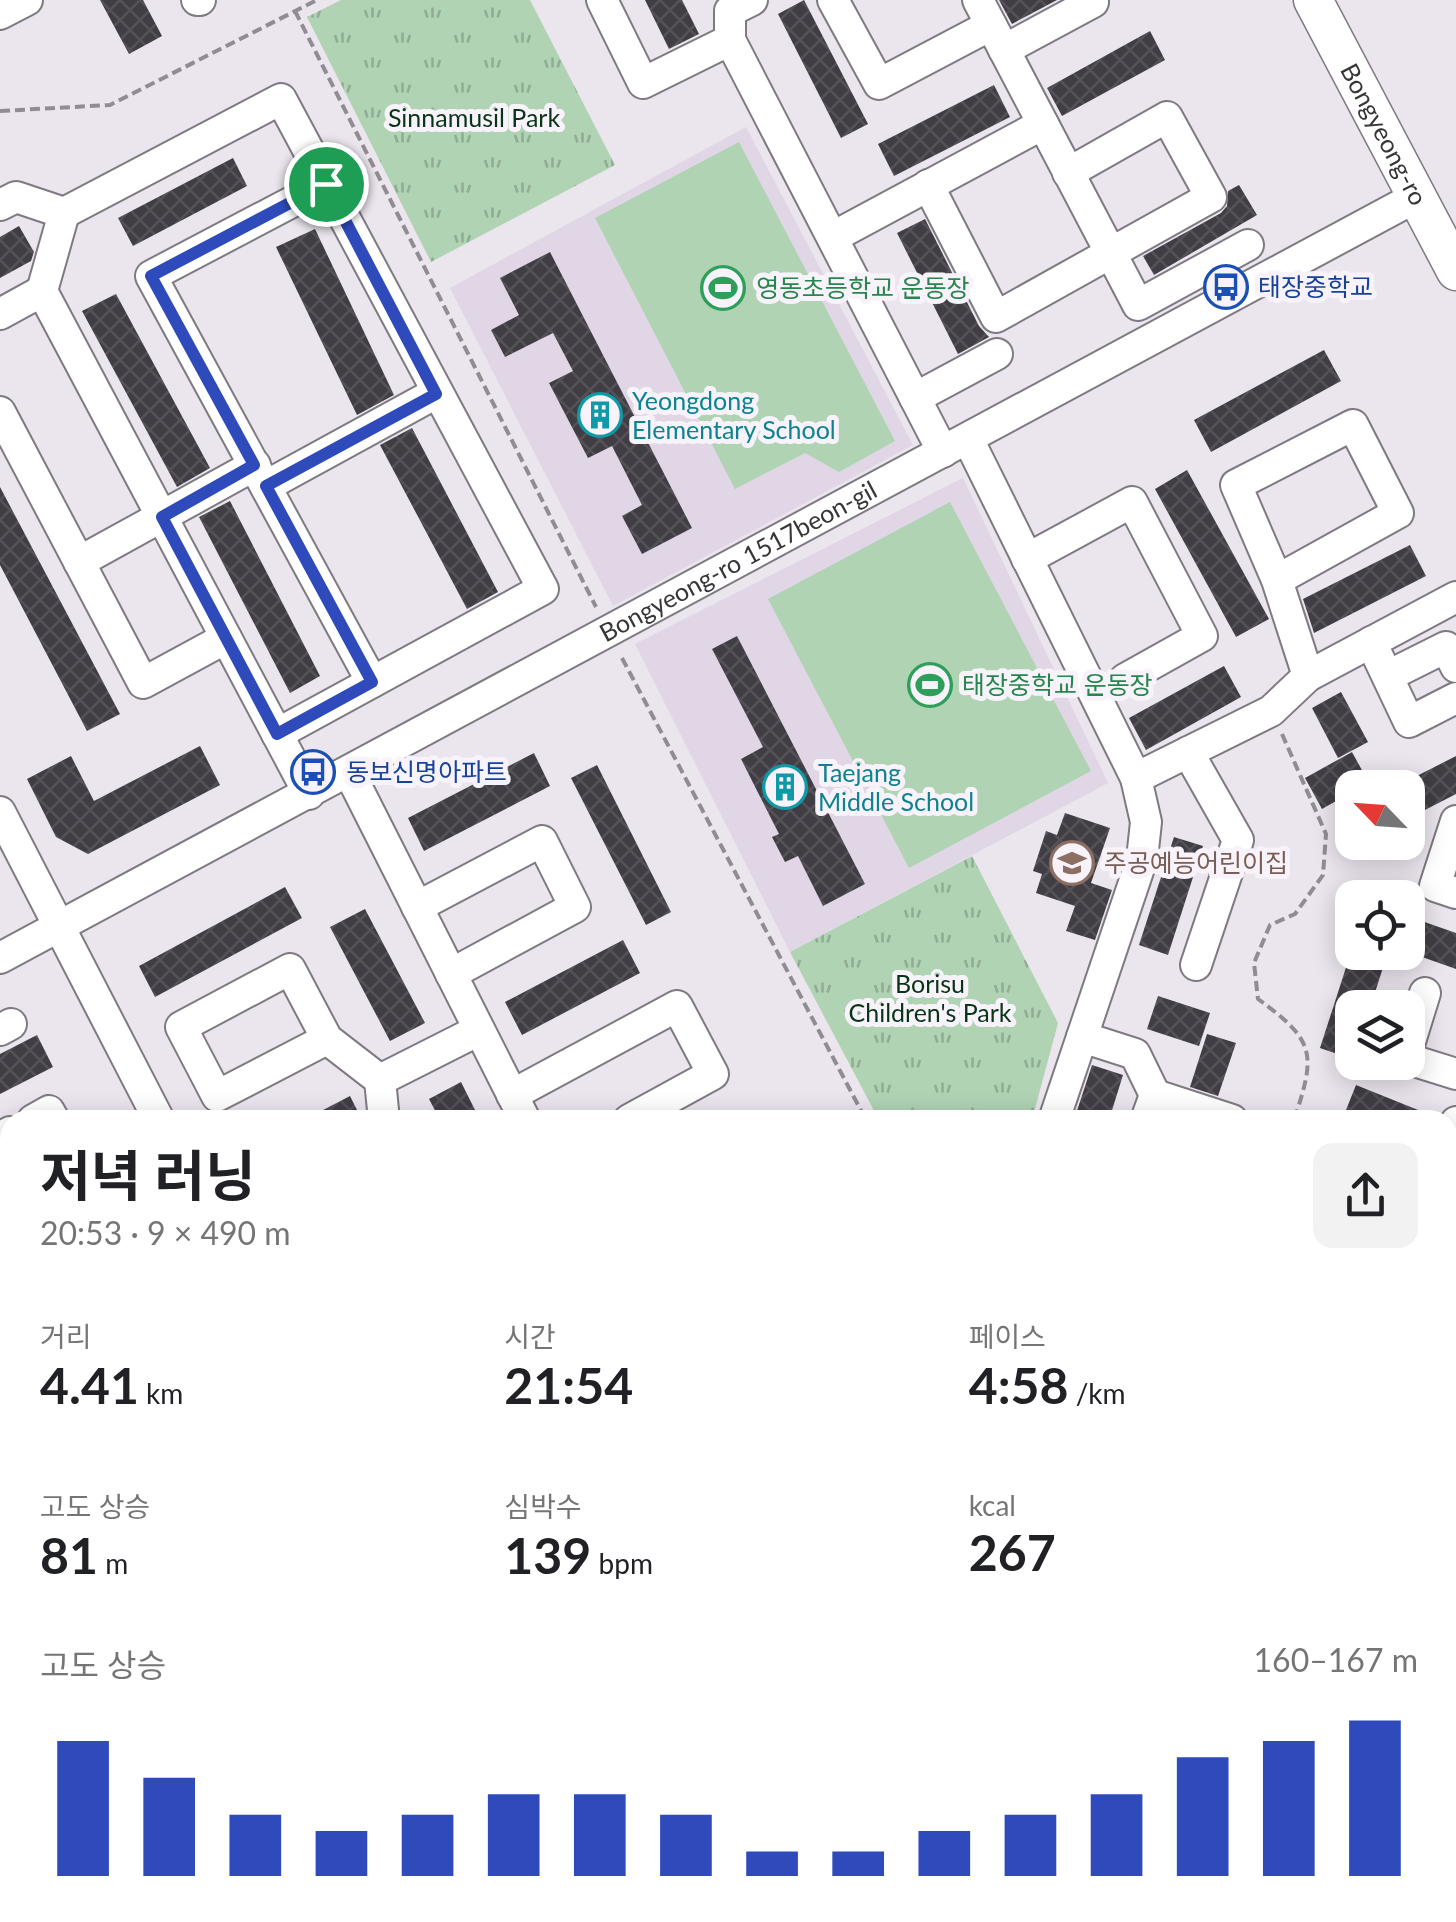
<!DOCTYPE html>
<html lang="ko">
<head>
<meta charset="utf-8">
<style>
  :root { --surface:#fff; --page:#f2f2f2; --text:#202124; --muted:#757577; --accent:#2f4abb }
  body { margin:0; font-family:Lato,"Noto Sans KR",sans-serif; background:var(--page); color:var(--text); height:100vh; display:flex; flex-direction:column; font-size:38px; white-space:nowrap }
  * { box-sizing:border-box; margin:0 }
  p { font-size:32px; color:var(--muted) }
  .icon { flex:none; width:55px; height:55px; fill:none; stroke:currentColor; stroke-width:2; stroke-linecap:round; stroke-linejoin:round }
  .map { position:relative; flex:1; overflow:hidden }
  .side { position:absolute; left:0px; top:1110px; width:1458px; height:812px; display:flex; flex-direction:column; background:var(--surface); border-radius:30px 30px 0 0; box-shadow:0 5px 25px #0003 }
  .side>* { flex:none }
  .needle { width:65px; rotate:295deg }
  .buttons { position:absolute; left:1335px; top:770px; display:grid; gap:20px }
  .buttons a { display:grid; place-items:center; width:90px; height:90px; border-radius:20px; background:var(--surface); box-shadow:0 5px 25px #0003; font-size:50px }
  .pin { position:absolute; display:grid; place-items:center; width:85px; height:85px; color:#fff; margin:-42px; border:5px solid #fff; border-radius:50%; box-shadow:0 2px 10px #0007 }
  .round { display:grid; place-items:center; flex:none; width:105px; height:105px; border-radius:20px; background:var(--page) }
  .headline { display:flex; align-items:center; justify-content:space-between; height:170px; padding:0 40px }
  h1 { font-size:55px; font-weight:700; line-height:75px }
  .stats { display:grid; grid-template-columns:repeat(3,1fr); gap:15px; height:170px; padding:10px 40px }
  .stats div { display:grid; align-content:center }
  .stats b { font-size:50px; font-weight:700 }
  .stats small { font-size:28px; font-weight:400 }
  .stats p { font-size:28px }
  .chart { height:280px; padding:20px 40px }
  .chart p { display:flex; justify-content:space-between }
  .chart svg { width:100%; height:180px; margin-top:10px; stroke:var(--accent); stroke-width:6 }
  .map>svg:first-child { display:block }
  .built { fill:#e0d6e5 }
  .park { fill:url(#park-tufts) }
  .garden { fill:#b0d3b4 }
  .building { fill:url(#building-cross-hatch) }
  .lines { fill:none; stroke-linecap:round; stroke-linejoin:round }
  .minor-casing { stroke:#7f7a82; stroke-width:34 }
  .major-casing { stroke:#7f7a82; stroke-width:41 }
  .path { stroke:#918c93; stroke-width:4; stroke-dasharray:10 5; stroke-linecap:butt }
  .minor { stroke:#fff; stroke-width:30 }
  .major { stroke:#fff; stroke-width:38 }
  .route-casing { stroke:#fff; stroke-width:20 }
  .route { stroke:#2f4abb; stroke-width:12 }
  .labels { text-anchor:middle; stroke-width:10; stroke-linejoin:round; paint-order:stroke }
  .park-label { font-size:25px; fill:#083515; stroke:#f8f3fb }
  .street-label { font-size:25px; fill:#383539; stroke:#f8f3fb }
  .transit-label { font-size:25px; fill:#164399; stroke:#f8f3fb; text-anchor:start }
  .leisure-label { font-size:25px; fill:#27864d; stroke:#f8f3fb; text-anchor:start }
  .culture-label { font-size:25px; fill:#0d838f; stroke:#f8f3fb; text-anchor:start }
  .education-label { font-size:25px; fill:#785e54; stroke:#f8f3fb; text-anchor:start }
</style>
</head>
<body>
<div class="map">
<svg width="1456" height="1922" viewBox="0 0 1456 1922">
  <defs>
    <pattern id="park-tufts" width="24" height="20" patternUnits="userSpaceOnUse" patternTransform="scale(2.5)"><rect width="24" height="20" fill="#b0d3b4"/><path d="M3 7l-1-3M5 7V3M7 7l1-3M15 17l-1-3M17 17v-4M19 17l1-3" fill="none" stroke="#90ac93"/></pattern>
    <pattern id="building-cross-hatch" width="8" height="8" patternUnits="userSpaceOnUse" patternTransform="scale(2.5)"><rect width="8" height="8" fill="#413d44"/><path d="M0 0l8 8M0 8l8-8" fill="none" stroke="#545157"/></pattern>
  </defs>
  <rect width="100%" height="100%" fill="#ebe5ee"/>
  <path class="built" d="M746 127 913 445 613 606 450 288Z
    M963 478 1108 783 790 952 635 644Z
    M0 1818 10 1838V1912L46 1913 51 1922H0Z"/>
  <path class="park" d="M341 0H530L615 165 431 262 307 17Z
    M972 856 1058 1023 1032 1120H879L790 952Z
    M64 1913H220L202 1922H69Z"/>
  <path class="garden" d="M739 142 895 441 839 472 805 453 735 489 595 218Z
    M950 502 1091 771 909 868 768 599Z"/>
  <path class="building" d="M100 0H143L162 36 129 54Z
    M645 0H682L699 34 669 49Z
    M804 0 868 124 841 138 778 14Z
    M999 0H1057L1012 24Z
    M1150 31 1165 60 1062 116 1047 88Z
    M994 85 1010 117 894 176 878 144Z
    M233 158 247 186 133 246 118 218Z
    M1239 185 1257 215 1154 275 1143 256 1221 213 1227 206 1228 191Z
    M925 219 979 326 989 337 958 354 897 233Z
    M19 226 34 252 31 261 0 278V237Z
    M315 229 394 395 357 415 276 247Z
    M550 252 692 528 642 554 622 516 642 505 612 446 588 458 549 383 573 371 553 333 505 357 491 330 519 315 500 278Z
    M116 294 210 468 177 487 82 311Z
    M1324 350 1341 381 1211 452 1194 420Z
    M412 428 498 592 467 609 380 445Z
    M1187 470 1269 619 1236 637 1155 489Z
    M0 487 120 714 87 731 0 565Z
    M230 501 320 676 290 693 199 517Z
    M1410 545 1426 576 1314 633 1303 599Z
    M737 636 865 884 823 906 798 856 785 862 772 837 779 834 741 759 763 747 712 649Z
    M1224 666 1241 697 1146 750 1129 718Z
    M1341 692 1368 742 1338 758 1312 708Z
    M200 746 220 785 88 854 56 837 27 779 71 756 94 801Z
    M1352 752 1369 783 1352 788V792L1322 809 1305 778Z
    M534 753 550 786 424 851 408 818Z
    M1456 756V794L1423 811 1407 781Z
    M597 765 671 912 646 925 571 778Z
    M1065 813 1110 828 1091 883 1112 890 1095 940 1066 931 1075 906 1036 893 1042 874 1033 871 1046 831 1057 835Z
    M1174 837 1203 846 1168 955 1139 945Z
    M285 887 302 918 155 997 139 966Z
    M365 909 425 1023 390 1041 330 927Z
    M1413 918 1456 933V969L1408 952V933Z
    M623 940 640 973 522 1035 505 1002Z
    M1351 952H1388L1370 1008H1352V1059L1320 1048Z
    M1158 996 1210 1013 1199 1046 1147 1029Z
    M1207 1034 1236 1043 1218 1096 1190 1087Z
    M37 1035 53 1067 0 1094V1054Z
    M1092 1065 1123 1075 1109 1120H1074Z
    M461 1082 480 1120H440L429 1099Z
    M1356 1085 1438 1118 1437 1120H1356L1344 1115Z
    M350 1096 362 1120H304Z"/>
  <g class="lines">
    <g class="minor-casing">
      <g id="minor">
        <path d="M197 0H200"/>
        <path d="M602 0 643 83 730 40"/>
        <path d="M752 0 730 11V40L943 452"/>
        <path d="M833 0 879 84 991 25"/>
        <path d="M978 0 1138 305 1248 245"/>
        <path d="M0 14 27 0"/>
        <path d="M1004 50 1093 2 1092 0"/>
        <path d="M326 184 151 276 372 682"/>
        <path d="M928 185 996 317 1211 197 1167 117 1068 173"/>
        <path d="M0 205 16 197 64 213 42 291 309 794"/>
        <path d="M64 213 281 99 543 589 277 734"/>
        <path d="M833 237 1043 124"/>
        <path d="M0 314 42 291"/>
        <path d="M915 398 997 354"/>
        <path d="M0 412 143 683 226 638"/>
        <path d="M968 439 1136 778 1146 822 1142 859 1054 1120"/>
        <path d="M266 486 436 393"/>
        <path d="M1027 559 1132 502 1202 636 1125 679"/>
        <path d="M79 562 255 465"/>
        <path d="M1277 580 1398 513 1353 425 1236 485 1277 580 1308 676"/>
        <path d="M1371 642 1409 722 1456 698"/>
        <path d="M1388 676 1446 647 1456 667"/>
        <path d="M1188 752 1238 840 1196 965"/>
        <path d="M349 772 525 1120"/>
        <path d="M1136 778 1271 711 1308 676 1456 597"/>
        <path d="M0 812 159 1120"/>
        <path d="M1456 821 1435 886 1456 893"/>
        <path d="M417 907 542 841 575 907 451 974"/>
        <path id="s1" d="M0 958 1416 197"/>
        <path d="M0 1030 11 1024"/>
        <path d="M1082 1037 1135 1054 1155 1095 1146 1120"/>
        <path d="M327 1039 217 1096 181 1027 290 969 327 1039 380 1080 384 1120"/>
        <path d="M1408 1048 1425 993"/>
        <path d="M1408 1059 1456 1074"/>
        <path d="M380 1080 479 1030"/>
        <path d="M512 1095 677 1006 713 1074 629 1120"/>
        <path d="M1155 1095 1232 1120"/>
        <path d="M33 1120 49 1111 54 1120"/>
        <path d="M0 1138 10 1132"/>
        <path d="M1448 1148 1456 1122"/>
        <path d="M0 1253 10 1272"/>
        <path d="M0 1358 10 1353"/>
        <path d="M0 1465 10 1460"/>
        <path d="M0 1644 10 1638"/>
        <path d="M0 1696 10 1691"/>
        <path d="M587 1912 594 1922"/>
        <path d="M1056 1912 1084 1922"/>
        <path d="M726 1922 729 1912"/>
        <path d="M838 1922 841 1912"/>
        <path d="M952 1922 956 1912"/>
        <path d="M1099 1922 1120 1914 1150 1922"/>
        <path d="M1198 1922 1203 1912"/>
      </g>
    </g>
    <g class="major-casing">
      <g id="major">
        <path id="s2" d="M1313 0 1456 271"/>
        <path d="M1448 1499 1456 1473"/>
        <path d="M1448 1580 1456 1553"/>
        <path d="M1448 1660 1456 1632"/>
        <path d="M1448 1770 1456 1743"/>
        <path d="M1333 1922 1336 1912"/>
        <path d="M1367 1922 1370 1912"/>
        <path d="M1402 1922 1405 1912"/>
      </g>
    </g>
    <path class="path" d="M295 11 596 607
      M0 111 110 105 317 0
      M622 658 866 1120
      M1282 734 1326 834 1323 875 1295 914 1270 925 1254 963 1258 999C1316 1041 1316 1054 1294 1120
      M1448 1851 1456 1854
      M222 1922 239 1912"/>
    <use href="#minor" class="minor"/>
    <use href="#major" class="major"/>
  </g>
  <g class="lines">
    <g class="route-casing">
      <path id="route" d="M326 184 436 394 266 486 372 682 277 734 162 517 254 465 151 276Z"/>
    </g>
    <use href="#route" class="route"/>
  </g>
  <defs>
    <g id="bus-ring" transform="scale(2.25)"><circle r="9.5" fill="#f8f3fb" stroke="#1a4fb4" stroke-width="1.5"/><path d="M-5-6H5V4H4V6H2V4H-2V6H-4V4H-5ZM-3.5-4V0h7V-4ZM-3.5 1.2v1.5H-2V1.2ZM2 1.2v1.5H3.5V1.2Z" fill="#1a4fb4"/></g>
    <g id="stadium-ring" transform="scale(2.25)"><circle r="9.5" fill="#f8f3fb" stroke="#2e9e5b" stroke-width="1.5"/><path d="M0-5a6.5 5 0 1 0 0 10a6.5 5 0 1 0 0-10ZM-3.5-1.8h7v3.6h-7Z" fill="#2e9e5b"/></g>
    <g id="building-ring" transform="scale(2.25)"><circle r="9.5" fill="#f8f3fb" stroke="#0f9aa8" stroke-width="1.5"/><path d="M-4-6H4V6H1V3H-1V6H-4ZM-2.5-4.3h1.7v1.8h-1.7ZM.8-4.3h1.7v1.8H.8ZM-2.5-1h1.7V.8h-1.7ZM.8-1h1.7V.8H.8Z" fill="#0f9aa8"/></g>
    <g id="school-ring" transform="scale(2.25)"><circle r="9.5" fill="#f8f3fb" stroke="#8d6e63" stroke-width="1.5"/><path d="M0-5L7-2L0 1L-7-2ZM-4 1L0 2.5L4 1V4Q0 6-4 4Z" fill="#8d6e63"/></g>
  </defs>
  <g fill-rule="evenodd">
    <use href="#bus-ring" x="1226" y="287"/>
    <use href="#stadium-ring" x="723" y="288"/>
    <use href="#building-ring" x="600" y="415"/>
    <use href="#stadium-ring" x="930" y="685"/>
    <use href="#bus-ring" x="313" y="772"/>
    <use href="#building-ring" x="785" y="787"/>
    <use href="#school-ring" x="1072" y="863"/>
  </g>
  <g class="labels">
    <g class="park-label">
      <text x="474" y="127">Sinnamusil Park</text>
      <text x="930" y="993">Borisu<tspan x="930" dy="29">Children's Park</tspan></text>
    </g>
    <g class="street-label">
      <text dy="9" stroke="none"><textPath href="#s2" startOffset="152">Bongyeong-ro</textPath></text>
      <text dy="9" stroke="none"><textPath href="#s1" startOffset="838">Bongyeong-ro 1517beon-gil</textPath></text>
    </g>
    <g class="transit-label">
      <text x="1258" y="296">태장중학교</text>
      <text x="346" y="781">동보신명아파트</text>
    </g>
    <g class="leisure-label">
      <text x="756" y="297">영동초등학교 운동장</text>
      <text x="962" y="694">태장중학교 운동장</text>
    </g>
    <g class="culture-label">
      <text x="632" y="410">Yeongdong<tspan x="632" dy="29">Elementary School</tspan></text>
      <text x="818" y="782">Taejang<tspan x="818" dy="29">Middle School</tspan></text>
    </g>
    <g class="education-label">
      <text x="1104" y="872">주공예능어린이집</text>
    </g>
  </g>
</svg>
<div class="buttons">
<a><svg class="needle" viewBox="-14 -14 28 28"><path d="M0-13l5 13h-10z" fill="#e53935"/><path d="M0 13l5-13h-10z" fill="#757577"/></svg></a>
<a><svg class="icon" aria-label="locate" viewBox="0 0 24 24"><circle cx="12" cy="12" r="6"/><path d="M12 2v4M12 18v4M2 12h4M18 12h4"/></svg></a>
<a><svg class="icon" aria-label="layers" viewBox="0 0 24 24"><path d="M12 4l9 5-9 5-9-5zM3 14l9 5 9-5"/></svg></a>
</div>
<div class="pin" style="left:326px;top:184px;background:#1e9e55"><svg class="icon" aria-label="arrive" viewBox="0 0 24 24"><path d="M6 21V4h12l-3 4 3 4H6"/></svg></div>
<section class="side">
<div class="headline"><div><h1>저녁 러닝</h1><p>20:53 · 9 × 490 m</p></div><a class="round"><svg class="icon" aria-label="share" viewBox="0 0 24 24"><path d="M12 15V3M7 8l5-5 5 5M5 13v7h14v-7"/></svg></a></div>
<div class="stats">
<div><p>거리</p><b>4.41<small> km</small></b></div>
<div><p>시간</p><b>21:54</b></div>
<div><p>페이스</p><b>4:58<small> /km</small></b></div>
</div>
<div class="stats">
<div><p>고도 상승</p><b>81<small> m</small></b></div>
<div><p>심박수</p><b>139<small> bpm</small></b></div>
<div><p>kcal</p><b>267</b></div>
</div>
<div class="chart"><p><span>고도 상승</span>160–167 m</p>
<svg viewBox="0 0 160 44" preserveAspectRatio="none"><path d="M5 44V11M15 44V20M25 44V29M35 44V33M45 44V29M55 44V24M65 44V24M75 44V29M85 44V38M95 44V38M105 44V33M115 44V29M125 44V24M135 44V15M145 44V11M155 44V6"/></svg>
</div>
</section>
</div>
</body>
</html>
